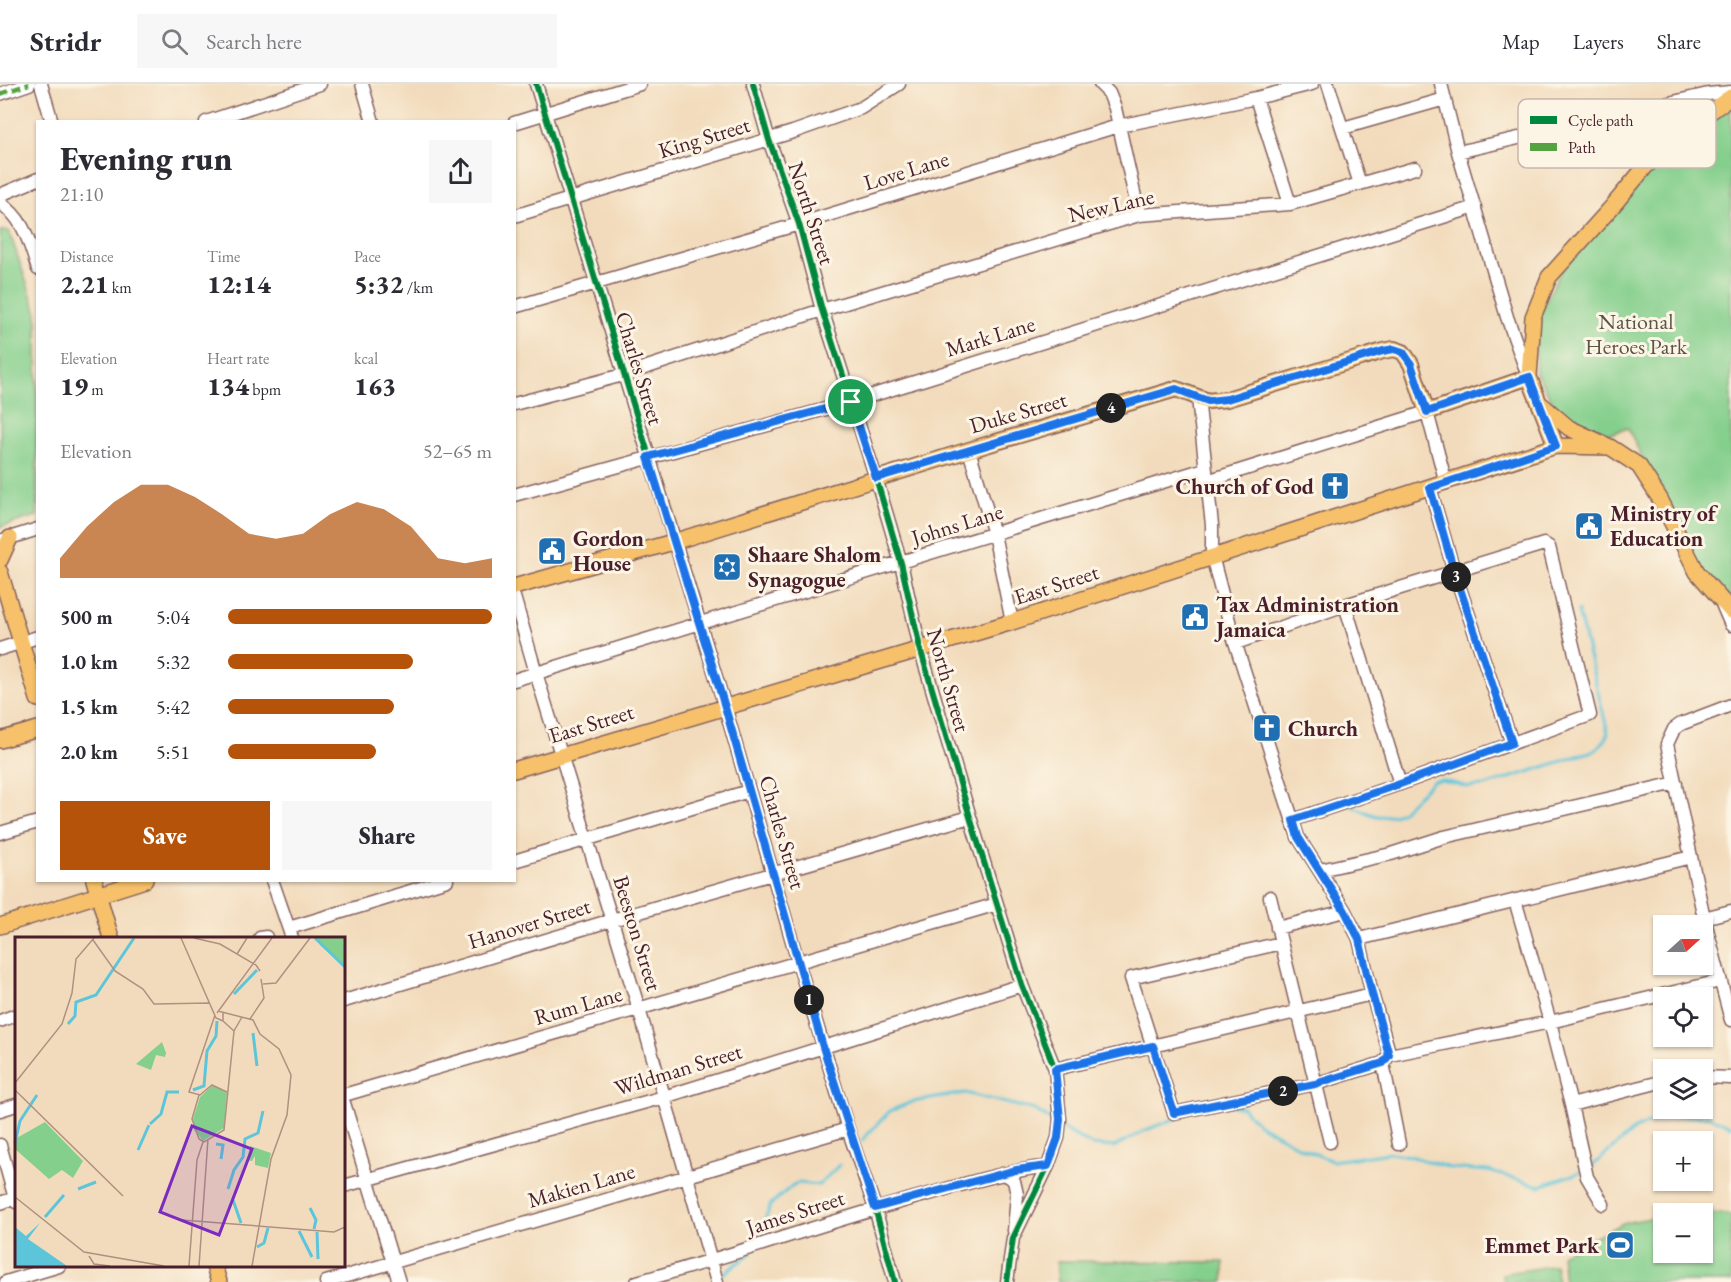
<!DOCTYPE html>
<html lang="en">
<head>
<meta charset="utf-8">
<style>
  :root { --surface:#fff; --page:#f7f7f7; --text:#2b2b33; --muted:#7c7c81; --line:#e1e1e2; --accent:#b45309 }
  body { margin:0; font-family:"EB Garamond",serif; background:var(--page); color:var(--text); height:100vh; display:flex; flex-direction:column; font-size:22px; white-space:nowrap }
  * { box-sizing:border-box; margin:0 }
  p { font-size:20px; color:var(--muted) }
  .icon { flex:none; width:33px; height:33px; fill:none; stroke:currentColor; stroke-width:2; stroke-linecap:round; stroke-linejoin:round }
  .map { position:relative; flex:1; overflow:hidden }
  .panel { position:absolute; left:36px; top:36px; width:480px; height:762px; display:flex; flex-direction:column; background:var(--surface); border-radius:0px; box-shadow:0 2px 4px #0004 }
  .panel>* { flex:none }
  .needle { width:39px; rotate:69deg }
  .buttons { position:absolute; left:1653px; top:831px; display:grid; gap:12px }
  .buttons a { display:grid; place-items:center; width:60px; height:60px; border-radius:0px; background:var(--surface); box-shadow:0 2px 4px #0004; font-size:30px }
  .pin { position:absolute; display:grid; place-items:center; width:51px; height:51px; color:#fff; margin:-26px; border:3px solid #fff; border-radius:50%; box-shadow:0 2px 6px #0007 }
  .km { position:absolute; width:30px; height:30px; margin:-15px; border-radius:50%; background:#222; color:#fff; font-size:16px; line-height:30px; text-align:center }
  .round { display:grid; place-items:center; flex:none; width:63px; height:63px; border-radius:0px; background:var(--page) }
  .summary { display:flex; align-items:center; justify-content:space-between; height:102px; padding:0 24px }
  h1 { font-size:33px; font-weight:800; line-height:45px }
  .figures { display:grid; grid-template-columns:repeat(3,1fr); gap:9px; height:102px; padding:6px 24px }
  .figures div { display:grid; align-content:center }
  .figures b { font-size:26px; font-weight:800 }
  .figures small { font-size:16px; font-weight:400 }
  .figures p { font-size:16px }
  .chart { height:168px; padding:12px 24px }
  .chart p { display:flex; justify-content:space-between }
  .chart svg { width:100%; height:108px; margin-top:6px; fill:var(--accent); opacity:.7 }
  .action { display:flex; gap:12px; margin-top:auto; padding:12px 24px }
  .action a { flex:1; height:69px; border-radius:0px; background:var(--accent); color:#fff; font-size:24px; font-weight:800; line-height:69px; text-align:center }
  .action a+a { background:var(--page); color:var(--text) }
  ul { padding:0 24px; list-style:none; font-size:20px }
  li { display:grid; grid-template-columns:96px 72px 1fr; align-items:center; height:45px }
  li i { height:15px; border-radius:8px; background:var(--accent) }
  header { display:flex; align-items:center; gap:36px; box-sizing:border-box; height:84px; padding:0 30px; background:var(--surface); border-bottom:2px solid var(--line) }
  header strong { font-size:28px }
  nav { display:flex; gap:33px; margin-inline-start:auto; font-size:21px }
  .search { width:420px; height:54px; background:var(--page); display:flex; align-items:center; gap:15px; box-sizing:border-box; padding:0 21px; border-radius:0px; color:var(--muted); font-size:22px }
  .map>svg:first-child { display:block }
  .green { fill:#84cf8c; stroke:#67775c; stroke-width:1.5 }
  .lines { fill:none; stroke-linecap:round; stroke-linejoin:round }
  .stream { stroke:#5dc5d9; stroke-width:3 }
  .minor-casing { stroke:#85615e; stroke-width:15 }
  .major-casing { stroke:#85615e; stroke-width:18 }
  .minor { stroke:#fff; stroke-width:12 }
  .major { stroke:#f6c16b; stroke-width:15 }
  .quiet { stroke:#56a243; stroke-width:4.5; stroke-dasharray:9 4.5; stroke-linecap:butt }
  .cycleway-casing { stroke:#fcf5e5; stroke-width:10 }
  .cycleway { stroke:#00873e; stroke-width:6 }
  .route-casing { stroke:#fff; stroke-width:12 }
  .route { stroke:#1a73e8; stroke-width:8 }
  .labels { text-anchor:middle; stroke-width:6; stroke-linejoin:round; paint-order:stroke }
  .street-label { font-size:22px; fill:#4a1f2b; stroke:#fcf5e5 }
  .park-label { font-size:22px; fill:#5b5448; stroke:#fcf5e5 }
  .poi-label { font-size:22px; font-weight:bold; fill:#4a1f2b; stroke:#fcf5e5; text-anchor:start }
  .inset-river { fill:none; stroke:#5dc5d9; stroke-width:3 }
  .inset-road { fill:none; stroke:#af9082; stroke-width:1.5 }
  .view { fill:#7b2cbf; fill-opacity:0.15; stroke:#7b2cbf; stroke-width:3 }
  .inset-edge { fill:none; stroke:#4a1f2b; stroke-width:3 }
  .key { fill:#fcf5e5; stroke:#c7b5ad; stroke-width:1.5 }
  .key-label { font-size:16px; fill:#4a1f2b }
</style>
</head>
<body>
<header>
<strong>Stridr</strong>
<div class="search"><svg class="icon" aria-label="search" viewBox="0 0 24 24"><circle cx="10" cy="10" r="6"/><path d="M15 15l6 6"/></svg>Search here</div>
<nav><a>Map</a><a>Layers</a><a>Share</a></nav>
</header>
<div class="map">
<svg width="1731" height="1198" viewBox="0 0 1731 1198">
  <rect width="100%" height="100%" fill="#fcf5e5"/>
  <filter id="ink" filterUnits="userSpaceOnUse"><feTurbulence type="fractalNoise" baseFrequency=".0167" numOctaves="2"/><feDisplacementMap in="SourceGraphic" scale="12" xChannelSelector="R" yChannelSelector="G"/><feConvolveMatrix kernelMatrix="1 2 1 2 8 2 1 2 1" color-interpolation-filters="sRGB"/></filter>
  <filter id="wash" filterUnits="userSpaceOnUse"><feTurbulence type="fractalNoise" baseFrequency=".008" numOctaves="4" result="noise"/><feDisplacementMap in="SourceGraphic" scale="24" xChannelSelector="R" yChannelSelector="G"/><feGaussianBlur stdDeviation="1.35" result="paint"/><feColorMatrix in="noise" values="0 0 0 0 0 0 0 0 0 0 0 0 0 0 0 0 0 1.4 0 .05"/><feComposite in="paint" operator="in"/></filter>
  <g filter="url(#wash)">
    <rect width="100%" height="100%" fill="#f2dbbc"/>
    <path class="green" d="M1731 23V520L1688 470 1628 344 1603 352 1581 344 1557 325 1536 289V238L1560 188 1645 94 1685 53Z
      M0 147H9L37 229V432L0 443Z
      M1694 1127 1731 1131V1198H1564L1561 1170 1623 1139 1663 1132 1664 1168H1702V1130L1676 1129Z
      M1057 1177 1224 1178V1198H1058Z
      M1555 1181 1558 1198H1503L1502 1190Z"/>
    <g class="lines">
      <path class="stream" d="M1351 721C1373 731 1375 736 1400 729L1433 697 1441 696 1468 703 1485 702 1596 666 1606 655 1608 649 1578 527
        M1233 1022 1243 1024 1257 1039 1299 1063 1332 1077 1390 1069 1410 1072 1450 1084 1488 1087 1540 1102 1581 1088
        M1063 1045 1092 1061 1114 1063 1146 1046 1177 1034
        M862 1056 890 1027 912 1018 965 1009 1035 1026 1055 1039
        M1590 1084 1635 1045 1649 1039 1682 1032 1711 1033 1731 1042
        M759 1151 771 1120 793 1101 798 1099 819 1101 839 1081
        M723 1190 751 1169"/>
    </g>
  </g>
  <g filter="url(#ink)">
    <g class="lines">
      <g class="minor-casing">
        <path id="minor" d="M41 0 52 38
          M362 0 373 38
          M536 0 725 623 798 878 848 1045 875 1124 895 1198
          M753 0 769 56 799 140 822 226 876 394 901 479 920 564 970 733 1022 901 1055 985 1060 1035 1058 1054 1048 1082 1013 1154 1007 1198
          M1100 0 1109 9 1115 24 1139 131
          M1328 0 1360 100
          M1441 0 1458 68 1507 233 1527 289
          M0 10 29 0
          M1256 14 1290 120
          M206 38 320 0
          M514 39 640 0
          M1343 44 1445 15
          M1458 68 1708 10 1731 8
          M0 111 38 95
          M0 119C25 135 29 159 38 185
          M514 132 793 48 861 24 899 0
          M514 223 799 140 1118 42 1256 14 1312 0
          M1198 314 1212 441V472L1233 552 1298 753 1345 827 1359 855 1372 910 1390 971
          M514 320 623 291 822 226 1139 131 1290 120 1415 84
          M969 366 994 450 1012 538
          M1207 397 1427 328 1446 399
          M1430 404 1454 487 1512 659
          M514 411 851 318 1475 123
          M0 457 38 445
          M514 513 536 589 639 925 717 1198
          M1722 520 1731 541
          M1345 521 1400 700
          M1236 559 1345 521 1544 460 1549 463 1590 631 1400 700 1293 736
          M0 565 38 553
          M514 596 1205 385
          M1731 621 1681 640 1674 645 1667 660 1704 834 1731 936
          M0 749 38 738
          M514 777 749 707
          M1320 786 1391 770 1444 753 1676 699
          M272 796 292 854
          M1270 813 1330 1058
          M1515 816 1550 938 1571 1021 1587 1093 1603 1120
          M1704 834 1731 827
          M289 844 447 796
          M1277 844 1345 827
          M260 854 266 853
          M1359 855 1691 773
          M1281 859 1131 894 1174 1029 1315 1000 1383 979
          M344 917 612 836 970 733
          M0 937 16 931
          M1390 971 1550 938 1720 897
          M1387 974 1383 979 1399 1060
          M1055 985 1372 910
          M1702 993 1731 994
          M344 1011 997 820
          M344 1019 399 1198
          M1571 1021 1664 997
          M0 1026 16 1021
          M0 1061 16 1118
          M1002 1090 1010 1093 1014 1097 1017 1110 1014 1147
          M344 1102 664 1013 1022 901
          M0 1119 16 1114
          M6 1198 59 1182
          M326 1198 848 1045
          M637 1198C735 1171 831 1136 929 1110 968 1099 1007 1087 1048 1082"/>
      </g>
      <g class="major-casing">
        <path id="major" d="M1542 321 1569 344 1610 363 1639 382 1660 415 1697 488 1731 527
          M1556 362 1529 293 1533 233 1549 193 1611 124 1645 83 1680 49 1731 13
          M0 476 10 454
          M0 488 38 615
          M514 503 673 458 969 366 1176 305 1208 317 1227 315 1383 267 1394 265 1403 268 1411 280 1427 328 1529 293
          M0 656 38 645
          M514 686 1012 538 1556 362 1610 363
          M94 796 111 854
          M0 842 145 796
          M214 1182 219 1198"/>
      </g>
      <use href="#minor" class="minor"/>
      <use href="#major" class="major"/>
      <path class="quiet" d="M0 10 29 0"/>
      <g class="cycleway-casing">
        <path id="cycleway" d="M536 0 725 623 798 878 848 1045 875 1124 895 1198
          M753 0 769 56 799 140 822 226 876 394 901 479 920 564 970 733 1022 901 1055 985 1060 1035 1058 1054 1048 1082 1013 1154 1007 1198"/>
      </g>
      <use href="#cycleway" class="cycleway"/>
    </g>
  </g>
  <g class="lines" filter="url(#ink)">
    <g class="route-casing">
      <path id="route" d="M1394 265 1403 268 1411 280 1427 328 1529 293 1556 362 1430 404 1454 487 1512 659 1400 700 1293 736 1298 753 1345 827 1359 855 1372 910 1389 971 1383 979 1315 1000 1174 1029 1153 962 1055 985 1060 1035 1058 1054 1048 1082 1016 1086 875 1124 823 963 725 623 648 373 851 318 876 394 1176 305 1208 317 1227 315 1383 267Z"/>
    </g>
    <use href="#route" class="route"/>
  </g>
  <defs>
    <g id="church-square" transform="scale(1.5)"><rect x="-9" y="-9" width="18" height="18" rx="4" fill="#1f6fb2" stroke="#fcf5e5"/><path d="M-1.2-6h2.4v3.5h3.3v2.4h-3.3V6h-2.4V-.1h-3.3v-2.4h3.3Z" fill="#fff"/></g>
    <g id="civic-square" transform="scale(1.5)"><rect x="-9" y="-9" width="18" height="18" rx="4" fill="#1f6fb2" stroke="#fcf5e5"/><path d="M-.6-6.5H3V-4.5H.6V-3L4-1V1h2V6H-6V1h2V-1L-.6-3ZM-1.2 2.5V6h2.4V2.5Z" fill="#fff"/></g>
    <g id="synagogue-square" transform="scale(1.5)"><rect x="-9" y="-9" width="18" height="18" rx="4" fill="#1f6fb2" stroke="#fcf5e5"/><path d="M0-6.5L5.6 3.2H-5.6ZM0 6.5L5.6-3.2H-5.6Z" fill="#fff"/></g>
    <g id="stadium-square" transform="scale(1.5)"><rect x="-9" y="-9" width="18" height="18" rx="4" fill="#1f6fb2" stroke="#fcf5e5"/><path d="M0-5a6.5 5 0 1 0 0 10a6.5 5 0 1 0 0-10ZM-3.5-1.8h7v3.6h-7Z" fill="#fff"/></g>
  </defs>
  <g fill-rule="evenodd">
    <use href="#church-square" x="1335" y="402"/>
    <use href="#civic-square" x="1589" y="442"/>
    <use href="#civic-square" x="552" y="467"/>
    <use href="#synagogue-square" x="727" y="483"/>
    <use href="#civic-square" x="1195" y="533"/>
    <use href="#church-square" x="1267" y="644"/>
    <use href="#stadium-square" x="1620" y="1161"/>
  </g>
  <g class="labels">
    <g class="street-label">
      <text transform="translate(704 53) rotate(-17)" y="8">King Street</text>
      <text transform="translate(906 86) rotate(-17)" y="8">Love Lane</text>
      <text transform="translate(1111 121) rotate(-13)" y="8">New Lane</text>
      <text transform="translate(812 129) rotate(72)" y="8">North Street</text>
      <text transform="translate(990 252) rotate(-17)" y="8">Mark Lane</text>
      <text transform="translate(640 284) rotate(73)" y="8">Charles Street</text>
      <text transform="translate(1018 328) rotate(-16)" y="8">Duke Street</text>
      <text transform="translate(957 440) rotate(-17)" y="8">Johns Lane</text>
      <text transform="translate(1056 500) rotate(-18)" y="8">East Street</text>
      <text transform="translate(949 596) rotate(74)" y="8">North Street</text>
      <text transform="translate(591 639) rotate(-17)" y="8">East Street</text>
      <text transform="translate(783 748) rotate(74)" y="8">Charles Street</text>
      <text transform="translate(529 839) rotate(-17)" y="8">Hanover Street</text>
      <text transform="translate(638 849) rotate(73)" y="8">Beeston Street</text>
      <text transform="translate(578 921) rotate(-16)" y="8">Rum Lane</text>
      <text transform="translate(678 985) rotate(-17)" y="8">Wildman Street</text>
      <text transform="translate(581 1101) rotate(-16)" y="8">Makien Lane</text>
      <text transform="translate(795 1128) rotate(-18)" y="8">James Street</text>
    </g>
    <g class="park-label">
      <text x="1636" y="245">National<tspan x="1636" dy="25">Heroes Park</tspan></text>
    </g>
    <g class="poi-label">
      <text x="1314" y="410" text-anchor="end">Church of God</text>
      <text x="1610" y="437">Ministry of<tspan x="1610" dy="25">Education</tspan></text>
      <text x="573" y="462">Gordon<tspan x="573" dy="25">House</tspan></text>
      <text x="748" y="478">Shaare Shalom<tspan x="748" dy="25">Synagogue</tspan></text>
      <text x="1216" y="528">Tax Administration<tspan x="1216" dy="25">Jamaica</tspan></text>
      <text x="1288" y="652">Church</text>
      <text x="1599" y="1169" text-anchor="end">Emmet Park</text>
    </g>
  </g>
  <g transform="translate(15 853)">
    <rect width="330" height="330" fill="#f2dbbc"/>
    <path d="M300 1H330V30L306 9ZM147 105 151 116 150 120 141 118 136 133 121 127ZM198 148 212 156 209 191 188 204 179 193 178 182 185 160ZM30 185 68 224 58 241 47 233 34 242 0 212V202ZM235 209 256 216 253 231 240 228V219L237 224 232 223Z" fill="#84cf8c"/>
    <path d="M25 286 13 302 52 329H0V290L11 299Z" fill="#5dc5d9"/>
    <path class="inset-river" d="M300 1 330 30M219 57 242 33M53 87 60 79 61 65 81 58 119 1M238 96 242 129M178 153 189 149 192 114 201 99 202 84M135 187 146 177 152 155H164M0 206 5 184 22 158M201 207 208 208 206 222M123 213 134 188M63 252 81 245M213 252 219 233 228 220 230 202 243 196 248 174M218 263 226 286M295 271 301 283 299 292M30 280 49 258M284 294 297 320M302 295 303 322M242 310 249 306 253 291"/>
    <path class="inset-road" d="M166 1 201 81 208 84M179 1 205 7 241 28 245 34M78 3 100 34 128 52 139 67 195 66M222 17 232 1M248 47 261 46 295 1M203 74 238 83 245 97 264 112 276 138 272 178 256 222 237 329M202 76 257 1M208 76V84L219 94M200 78 174 155 185 158 197 148 212 155M235 82 249 61 246 42M0 146 47 87 57 56 61 22 79 1M0 153 108 259M184 158 177 182 184 202 189 205M189 205 209 193 219 94 227 80M0 260 69 315 149 329M167 283 319 295 330 290M74 319 79 327 95 329M174 329 182 223 188 205M184 329 193 202"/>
    <path class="view" d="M177 189 237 212 204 298 145 275Z"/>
    <rect width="330" height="330" class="inset-edge"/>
  </g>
  <rect x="1518" y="15" width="198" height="69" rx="9" class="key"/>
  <rect x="1530" y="32" width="27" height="8" fill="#00873e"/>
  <rect x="1530" y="59" width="27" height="8" fill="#56a243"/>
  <g class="key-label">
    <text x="1568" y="42">Cycle path</text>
    <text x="1568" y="69">Path</text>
  </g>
</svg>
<div class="buttons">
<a><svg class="needle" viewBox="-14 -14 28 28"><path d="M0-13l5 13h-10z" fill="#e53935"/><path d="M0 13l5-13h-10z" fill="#7c7c81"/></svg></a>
<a><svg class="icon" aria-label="locate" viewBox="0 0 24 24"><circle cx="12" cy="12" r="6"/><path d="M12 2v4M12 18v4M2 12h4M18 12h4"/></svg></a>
<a><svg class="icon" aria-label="layers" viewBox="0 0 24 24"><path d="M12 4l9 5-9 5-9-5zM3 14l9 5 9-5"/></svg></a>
<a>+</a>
<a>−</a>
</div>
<div class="pin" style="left:851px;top:318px;background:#1e9e55"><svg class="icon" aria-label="arrive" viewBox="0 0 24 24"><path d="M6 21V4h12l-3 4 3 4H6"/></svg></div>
<b class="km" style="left:809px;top:916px">1</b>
<b class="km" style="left:1283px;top:1007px">2</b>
<b class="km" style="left:1456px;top:493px">3</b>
<b class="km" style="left:1111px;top:324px">4</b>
<section class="panel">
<div class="summary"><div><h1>Evening run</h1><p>21:10</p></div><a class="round"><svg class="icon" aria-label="share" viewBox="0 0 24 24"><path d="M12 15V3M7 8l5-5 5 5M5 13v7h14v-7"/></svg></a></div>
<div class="figures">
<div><p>Distance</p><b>2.21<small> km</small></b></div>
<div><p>Time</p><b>12:14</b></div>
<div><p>Pace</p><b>5:32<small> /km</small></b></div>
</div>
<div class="figures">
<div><p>Elevation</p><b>19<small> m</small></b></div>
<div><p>Heart rate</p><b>134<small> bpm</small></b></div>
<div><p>kcal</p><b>163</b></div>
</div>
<div class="chart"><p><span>Elevation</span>52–65 m</p>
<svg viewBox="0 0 160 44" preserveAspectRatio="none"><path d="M0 44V36L10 23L20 13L30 6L40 6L50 11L60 18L70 26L80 28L90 26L100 18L110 13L120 16L130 23L140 36L150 38L160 36V44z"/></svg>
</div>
<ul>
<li><b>500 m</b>5:04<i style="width:100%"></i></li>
<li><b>1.0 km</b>5:32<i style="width:70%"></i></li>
<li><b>1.5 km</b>5:42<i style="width:63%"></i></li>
<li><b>2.0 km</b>5:51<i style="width:56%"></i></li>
</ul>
<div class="action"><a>Save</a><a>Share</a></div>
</section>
</div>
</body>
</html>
